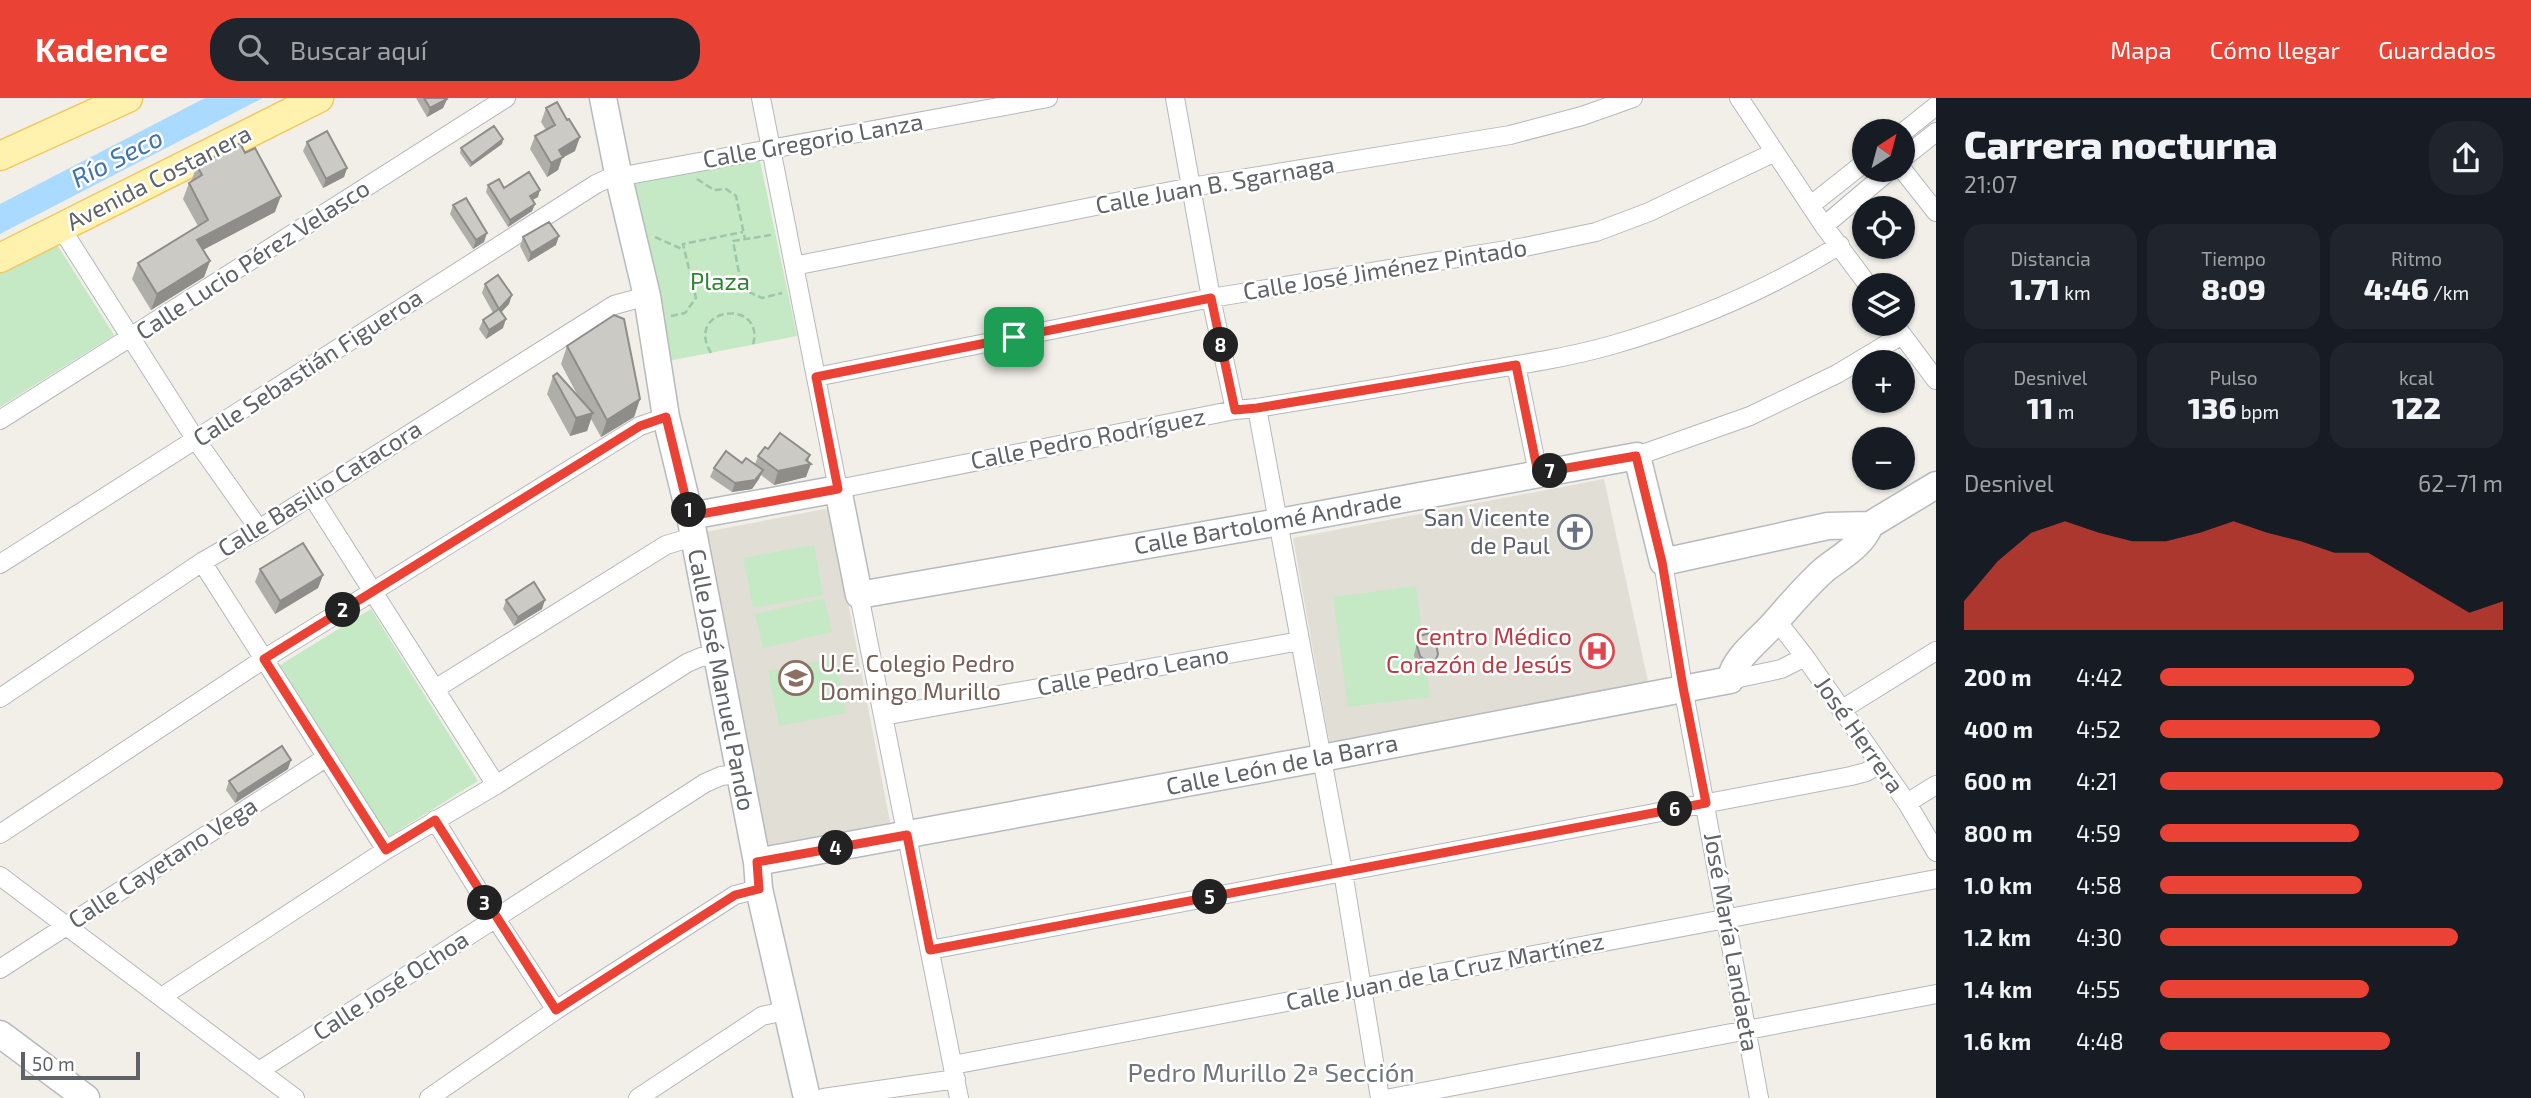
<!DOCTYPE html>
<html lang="es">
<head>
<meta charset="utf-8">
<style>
  :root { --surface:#171b24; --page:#20242c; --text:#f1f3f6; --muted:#9ea1a6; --accent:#ea4335 }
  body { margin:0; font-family:"Exo 2",sans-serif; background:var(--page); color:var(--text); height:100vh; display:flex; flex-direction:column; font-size:26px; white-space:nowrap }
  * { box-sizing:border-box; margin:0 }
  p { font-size:23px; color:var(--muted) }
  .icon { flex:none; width:38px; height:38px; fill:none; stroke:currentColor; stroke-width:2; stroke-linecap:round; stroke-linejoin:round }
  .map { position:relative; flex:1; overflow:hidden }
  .side { display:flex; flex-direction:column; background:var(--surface); width:595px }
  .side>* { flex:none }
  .needle { width:46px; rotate:36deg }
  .fabs { position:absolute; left:1852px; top:21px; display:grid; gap:14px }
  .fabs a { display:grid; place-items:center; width:63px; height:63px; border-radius:50%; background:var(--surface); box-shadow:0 2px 5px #0004; font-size:35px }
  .scale { position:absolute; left:21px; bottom:18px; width:119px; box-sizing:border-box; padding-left:7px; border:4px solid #5f6368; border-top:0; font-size:19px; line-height:24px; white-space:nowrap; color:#5f6368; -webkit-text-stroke:5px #fff; paint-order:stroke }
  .pin { position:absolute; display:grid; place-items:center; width:60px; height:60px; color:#fff; margin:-30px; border-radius:14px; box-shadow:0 4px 10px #0006 }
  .km { position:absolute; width:35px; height:35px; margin:-18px; border-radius:50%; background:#222; color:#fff; font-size:19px; line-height:35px; text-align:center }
  .round { display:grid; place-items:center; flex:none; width:74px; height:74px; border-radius:28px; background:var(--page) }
  .overview { display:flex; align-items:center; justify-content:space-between; height:119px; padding:0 28px }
  h1 { font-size:38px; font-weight:800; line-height:52px }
  .metrics { display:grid; grid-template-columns:repeat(3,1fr); gap:10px; height:119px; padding:7px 28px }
  .metrics div { display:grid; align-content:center; border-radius:18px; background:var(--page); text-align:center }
  .metrics b { font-size:30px; font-weight:800 }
  .metrics small { font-size:19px; font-weight:400 }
  .metrics p { font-size:19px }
  .chart { height:196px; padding:14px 28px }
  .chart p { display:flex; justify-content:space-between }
  .chart svg { width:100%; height:126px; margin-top:7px; fill:var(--accent); opacity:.7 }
  ul { padding:0 28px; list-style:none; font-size:23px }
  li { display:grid; grid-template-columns:112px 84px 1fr; align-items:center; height:52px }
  li i { height:18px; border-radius:9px; background:var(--accent) }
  header { display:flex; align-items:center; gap:42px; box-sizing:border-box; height:98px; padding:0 35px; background:var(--accent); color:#fff }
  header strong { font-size:33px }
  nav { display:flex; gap:38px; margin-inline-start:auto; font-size:24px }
  .search { width:490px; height:63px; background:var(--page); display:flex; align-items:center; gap:18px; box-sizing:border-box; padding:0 24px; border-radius:28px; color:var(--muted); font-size:26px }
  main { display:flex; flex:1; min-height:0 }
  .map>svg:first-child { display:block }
  .education { fill:#e1ded6 }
  .green { fill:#c5e8c5 }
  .water { fill:#aadaff }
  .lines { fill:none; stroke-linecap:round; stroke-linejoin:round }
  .street-casing { stroke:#b5b8bc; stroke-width:20 }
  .secondary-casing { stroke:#b6babf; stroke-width:29 }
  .primary-casing { stroke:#f2c960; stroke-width:31 }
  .path { stroke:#9cc7a9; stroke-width:2.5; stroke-dasharray:7 3.5; stroke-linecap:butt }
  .street { stroke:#fff; stroke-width:18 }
  .secondary { stroke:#fff; stroke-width:26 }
  .primary { stroke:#fff2af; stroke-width:28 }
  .wall { fill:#afaea9 }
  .shaded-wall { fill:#8f8d8a }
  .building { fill:#cccac5; stroke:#8f8d8a; stroke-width:2 }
  .route-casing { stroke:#fff; stroke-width:14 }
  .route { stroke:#ea4335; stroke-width:9 }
  .labels { text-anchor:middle; stroke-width:5; stroke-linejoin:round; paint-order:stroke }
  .street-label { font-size:24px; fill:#5f6368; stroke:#fff }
  .park-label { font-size:24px; fill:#348238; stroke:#fff }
  .worship-label { font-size:24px; fill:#5b616d; stroke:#fff; text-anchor:end }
  .health-label { font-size:24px; fill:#be3a42; stroke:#fff; text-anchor:end }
  .education-label { font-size:24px; fill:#785e54; stroke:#fff; text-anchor:start }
  .water-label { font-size:26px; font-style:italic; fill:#4174aa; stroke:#fff }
  .neighbourhood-label { font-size:26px; fill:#70757a; stroke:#fff }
</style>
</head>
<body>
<header>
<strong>Kadence</strong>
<div class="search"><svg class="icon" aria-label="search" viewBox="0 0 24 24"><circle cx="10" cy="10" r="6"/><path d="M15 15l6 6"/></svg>Buscar aquí</div>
<nav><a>Mapa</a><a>Cómo llegar</a><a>Guardados</a></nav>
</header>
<main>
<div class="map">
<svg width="1936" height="1000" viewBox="0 0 1936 1000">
  <rect width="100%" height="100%" fill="#f1efe8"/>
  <path class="education" d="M1604 381 1649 588 1330 648 1293 440Z
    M830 410 890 724 886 731 777 754 764 749 700 435Z"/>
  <path class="green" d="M759 58 797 238 668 263 632 84Z
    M56 145 114 237 0 309V174Z
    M814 447 823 497 753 510 743 460Z
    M1416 488 1430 599 1348 609 1333 499Z
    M824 500 832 534 763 550 755 516Z
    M371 511 478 683 388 739 280 567Z
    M836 560 846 615 779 628 768 573Z"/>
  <path class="water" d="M205 0H263L0 136V106Z"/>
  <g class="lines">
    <g class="street-casing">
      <path id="street" d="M761 0 838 391 1235 312 1257 310C1325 299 1393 288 1461 276 1511 268 1563 261 1612 247 1692 224 1769 191 1840 147
        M1175 0 1211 200 1235 312
        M1739 0 1824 128 1868 187
        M1902 35 1936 8
        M1902 61 1936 34
        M1902 71 1936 114
        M1811 107 1864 65
        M1824 128 1890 72
        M61 130 196 342 259 431
        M794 168 1191 89 1510 37 1582 18 1633 0
        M1894 226 1936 282
        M1516 267 1538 375
        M816 279 1211 200 1525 149 1596 134 1649 114 1775 54
        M1257 310 1343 774 1380 1000
        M0 322 506 0
        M1637 358 1750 318 1837 276 1902 237
        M312 398 496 687
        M202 464 386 752
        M1663 464 1683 589 1759 1000
        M0 466 596 86 607 81 1048 0
        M859 497 959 1000
        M1777 523 1805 559 1907 705 1936 754
        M1730 582 1781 571 1805 559
        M435 591 666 447 693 439
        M0 600 202 464 259 431 614 207 647 198
        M1841 612 1936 553
        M883 618 1300 543
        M1907 705 1936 687
        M435 722 496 821 556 912
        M0 736 264 561 640 328 666 319
        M0 778 295 1000
        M930 852 1851 678 1866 674 1878 667
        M0 871 327 659
        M163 898 386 752 496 687 687 565 701 559 716 558
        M953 967 1936 781
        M259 973 705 685 721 678 739 676
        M429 1000 556 912 735 797 759 791
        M638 1000 762 918 785 913
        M823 1000 956 981
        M1391 1000 1936 896"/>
    </g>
    <g class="secondary-casing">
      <path id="secondary" d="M603 0 619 80 647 198 666 319 690 418 757 764 759 791 807 1000
        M690 418 838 391 859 497 1279 424 1637 358 1663 464 1828 428 1870 427 1936 387
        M757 764 1322 660 1730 582C1735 558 1761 541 1776 523 1792 505 1806 488 1824 472 1840 459 1862 448 1870 427
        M0 936 86 1000"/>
    </g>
    <g class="primary-casing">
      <path id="primary" d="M0 58 128 0
        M0 160 319 0"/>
    </g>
    <path class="path" d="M697 81 714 92 726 91 736 98 745 141
      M771 137 733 143 742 191 762 200 782 195
      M655 139 684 152
      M671 218 685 215 696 200 683 146 743 134
      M711 255C683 209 766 199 753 247"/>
    <use href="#street" class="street"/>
    <use href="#secondary" class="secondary"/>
    <use href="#primary" class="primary"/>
  </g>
  <path class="wall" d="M416 0H446L447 1 443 10 427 19Z
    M546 10 575 53 562 60 558 72 547 79 530 51 535 38 546 32 541 24Z
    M503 41 502 46 470 69 460 55 461 50Z
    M307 44 347 70 344 79 323 90 303 53Z
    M197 68 275 114 203 152 210 163 204 179 151 212 132 181 138 165 198 128 183 101 189 85 191 83Z
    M488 87 504 90 538 99 532 102 535 106 532 113 508 129 486 94Z
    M453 107 484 144 473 151 450 116Z
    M523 139 556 147 528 164 520 148Z
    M485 186 509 206 502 214 503 230 486 241 479 231 483 222 493 215 482 195Z
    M567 248 640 301 634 319 601 339 591 321 587 333 570 338 547 296 553 278 579 300 561 266Z
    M768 351 810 357 808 364 806 379 774 387 761 377 752 391 732 394 710 379 714 370 742 365 755 366 758 358Z
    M260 471 323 477 318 490 275 516 255 484Z
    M506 502 542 511 514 528 503 511Z
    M1419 538 1438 556 1431 573H1423L1416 567 1414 557Z
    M288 671 235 705 226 692 229 683Z"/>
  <path class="shaded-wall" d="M447 1 443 10 427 19 430 10Z
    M580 39 575 53 562 60 558 72 547 79 551 65 559 52Z
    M503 41 502 46 470 69 472 65Z
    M347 70 344 79 323 90 326 81Z
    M540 92 538 99 527 105 530 98Z
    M281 98 275 114 191 158 197 142Z
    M535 106 532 113 508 129 510 122Z
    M487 135 484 144 473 151 476 142Z
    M559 138 556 147 528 164 531 155Z
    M210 163 204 179 151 212 157 196Z
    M512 197 509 206 496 219 499 211Z
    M506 221 503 230 486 241 489 232Z
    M640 301 634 319 601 339 607 322Z
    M593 315 587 333 570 338 576 320Z
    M810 357 806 367 811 366 806 379 774 387 778 373 806 362Z
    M763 372 759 381 752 391 732 394 735 385Z
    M323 477 318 490 275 516 280 503Z
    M545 502 542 511 514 528 518 519Z
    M1438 556 1431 573H1423L1426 564Z
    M291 662 288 671 235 705 238 696Z"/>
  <path class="building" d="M424 0H446L447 1 430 10Z
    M557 4 567 22 569 21 580 39 559 52 563 59 551 65 535 38 555 27 546 10Z
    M494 28 503 41 472 65 461 50Z
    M327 33 347 70 326 81 307 44Z
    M240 45 245 55 255 50 281 98 197 142 210 163 157 196 138 165 208 122 189 85 202 77 197 68Z
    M529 74 540 92 530 98 535 106 510 122 488 87 499 81 504 90Z
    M466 100 487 135 476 142 453 107Z
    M549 124 559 138 531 155 523 139Z
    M498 177 512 197 499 211 485 186Z
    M499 211 506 221 489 232 483 222Z
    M614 217 624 221 640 301 607 322 567 248Z
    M557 275 593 315 576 320 553 278Z
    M780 335 810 357 806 362 811 366 778 373 758 358 765 349 768 351Z
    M726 353 742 365 746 360 763 372 755 382 735 385 714 370Z
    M303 445 323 477 280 503 260 471Z
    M534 484 545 502 518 519 506 502Z
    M1430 535 1435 541 1438 556 1435 564H1426L1420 558 1417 548 1419 538Z
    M282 648 291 662 238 696 229 683Z"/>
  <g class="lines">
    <g class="route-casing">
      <path id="route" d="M1211 200 1235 312 1257 310 1516 267 1538 375 1636 358 1662 464 1683 589 1706 705 930 852 907 737 757 764 759 791 735 797 556 912 435 722 386 752 264 561 640 328 666 319 690 418 838 391 816 279Z"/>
    </g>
    <use href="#route" class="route"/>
  </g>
  <defs>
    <g id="church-ring" transform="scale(1.75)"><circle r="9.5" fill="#fff" stroke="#6b7280" stroke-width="1.5"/><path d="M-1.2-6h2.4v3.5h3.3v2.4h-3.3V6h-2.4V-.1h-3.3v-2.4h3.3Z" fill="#6b7280"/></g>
    <g id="hospital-ring" transform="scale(1.75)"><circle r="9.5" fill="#fff" stroke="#e0444e" stroke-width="1.5"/><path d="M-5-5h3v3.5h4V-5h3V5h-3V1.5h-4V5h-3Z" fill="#e0444e"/></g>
    <g id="school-ring" transform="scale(1.75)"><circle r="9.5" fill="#fff" stroke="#8d6e63" stroke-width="1.5"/><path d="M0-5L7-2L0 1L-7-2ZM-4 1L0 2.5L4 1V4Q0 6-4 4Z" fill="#8d6e63"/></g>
  </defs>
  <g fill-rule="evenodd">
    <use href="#church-ring" x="1575" y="434"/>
    <use href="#hospital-ring" x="1597" y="553"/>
    <use href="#school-ring" x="796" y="580"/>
  </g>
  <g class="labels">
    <g class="street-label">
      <text transform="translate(813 43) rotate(-10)" y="8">Calle Gregorio Lanza</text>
      <text transform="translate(159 80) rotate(-27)" y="8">Avenida Costanera</text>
      <text transform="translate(1215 87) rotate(-10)" y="8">Calle Juan B. Sgarnaga</text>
      <text transform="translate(253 162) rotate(-33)" y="8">Calle Lucio Pérez Velasco</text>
      <text transform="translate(1385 172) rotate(-9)" y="8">Calle José Jiménez Pintado</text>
      <text transform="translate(308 270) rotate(-33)" y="8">Calle Sebastián Figueroa</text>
      <text transform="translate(1088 341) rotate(-11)" y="8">Calle Pedro Rodríguez</text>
      <text transform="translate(320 391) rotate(-32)" y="8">Calle Basilio Catacora</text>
      <text transform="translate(1268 425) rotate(-10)" y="8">Calle Bartolomé Andrade</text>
      <text transform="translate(1133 573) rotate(-10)" y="8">Calle Pedro Leano</text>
      <text transform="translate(721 582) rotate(79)" y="8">Calle José Manuel Pando</text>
      <text transform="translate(1859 637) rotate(55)" y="8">José Herrera</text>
      <text transform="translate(1282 667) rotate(-11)" y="8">Calle León de la Barra</text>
      <text transform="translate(163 765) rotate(-33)" y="8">Calle Cayetano Vega</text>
      <text transform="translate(1731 844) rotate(80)" y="8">José María Landaeta</text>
      <text transform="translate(1445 874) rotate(-11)" y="8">Calle Juan de la Cruz Martínez</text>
      <text transform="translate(391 888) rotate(-33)" y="8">Calle José Ochoa</text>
    </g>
    <g class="park-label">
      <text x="720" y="192">Plaza</text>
    </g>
    <g class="worship-label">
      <text x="1550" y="428">San Vicente<tspan x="1550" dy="28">de Paul</tspan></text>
    </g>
    <g class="health-label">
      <text x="1572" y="547">Centro Médico<tspan x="1572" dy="28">Corazón de Jesús</tspan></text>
    </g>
    <g class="education-label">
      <text x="820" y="574">U.E. Colegio Pedro<tspan x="820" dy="28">Domingo Murillo</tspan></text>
    </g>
    <g class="water-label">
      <text transform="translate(117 60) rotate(-27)" y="9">Río Seco</text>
    </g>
    <g class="neighbourhood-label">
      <text x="1271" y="984">Pedro Murillo 2ª Sección</text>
    </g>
  </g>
</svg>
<div class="fabs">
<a><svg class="needle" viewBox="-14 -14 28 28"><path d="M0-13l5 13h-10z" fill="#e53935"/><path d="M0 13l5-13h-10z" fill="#9ea1a6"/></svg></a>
<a><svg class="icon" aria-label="locate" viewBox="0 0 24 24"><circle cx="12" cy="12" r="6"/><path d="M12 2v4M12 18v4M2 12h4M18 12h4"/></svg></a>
<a><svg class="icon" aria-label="layers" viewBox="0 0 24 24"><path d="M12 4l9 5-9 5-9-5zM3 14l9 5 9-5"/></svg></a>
<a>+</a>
<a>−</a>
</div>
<div class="scale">50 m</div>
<div class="pin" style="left:1014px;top:239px;background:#1e9e55"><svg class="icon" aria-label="arrive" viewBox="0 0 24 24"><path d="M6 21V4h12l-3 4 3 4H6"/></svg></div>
<b class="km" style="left:689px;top:412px">1</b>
<b class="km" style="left:343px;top:512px">2</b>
<b class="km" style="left:485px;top:805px">3</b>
<b class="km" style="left:836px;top:750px">4</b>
<b class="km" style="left:1210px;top:799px">5</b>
<b class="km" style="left:1675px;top:711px">6</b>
<b class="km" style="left:1550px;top:373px">7</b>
<b class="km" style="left:1221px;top:247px">8</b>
</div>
<section class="side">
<div class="overview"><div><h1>Carrera nocturna</h1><p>21:07</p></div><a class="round"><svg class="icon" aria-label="share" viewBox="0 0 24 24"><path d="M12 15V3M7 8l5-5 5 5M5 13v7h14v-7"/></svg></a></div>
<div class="metrics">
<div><p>Distancia</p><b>1.71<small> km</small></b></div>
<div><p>Tiempo</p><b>8:09</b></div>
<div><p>Ritmo</p><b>4:46<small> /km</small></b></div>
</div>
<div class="metrics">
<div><p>Desnivel</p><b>11<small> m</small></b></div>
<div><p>Pulso</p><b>136<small> bpm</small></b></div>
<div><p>kcal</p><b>122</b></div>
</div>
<div class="chart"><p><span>Desnivel</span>62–71 m</p>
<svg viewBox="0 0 160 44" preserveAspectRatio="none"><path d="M0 44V34L10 20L20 10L30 6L40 10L50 13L60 13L70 10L80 6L90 10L100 13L110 17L120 17L130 24L140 31L150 38L160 34V44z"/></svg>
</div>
<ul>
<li><b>200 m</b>4:42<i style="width:74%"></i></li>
<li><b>400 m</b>4:52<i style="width:64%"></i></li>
<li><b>600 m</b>4:21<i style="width:100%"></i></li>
<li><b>800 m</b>4:59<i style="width:58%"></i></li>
<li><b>1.0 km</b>4:58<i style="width:59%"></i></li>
<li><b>1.2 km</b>4:30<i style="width:87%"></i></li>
<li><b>1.4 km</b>4:55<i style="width:61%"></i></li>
<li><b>1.6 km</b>4:48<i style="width:67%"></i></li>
</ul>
</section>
</main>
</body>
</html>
